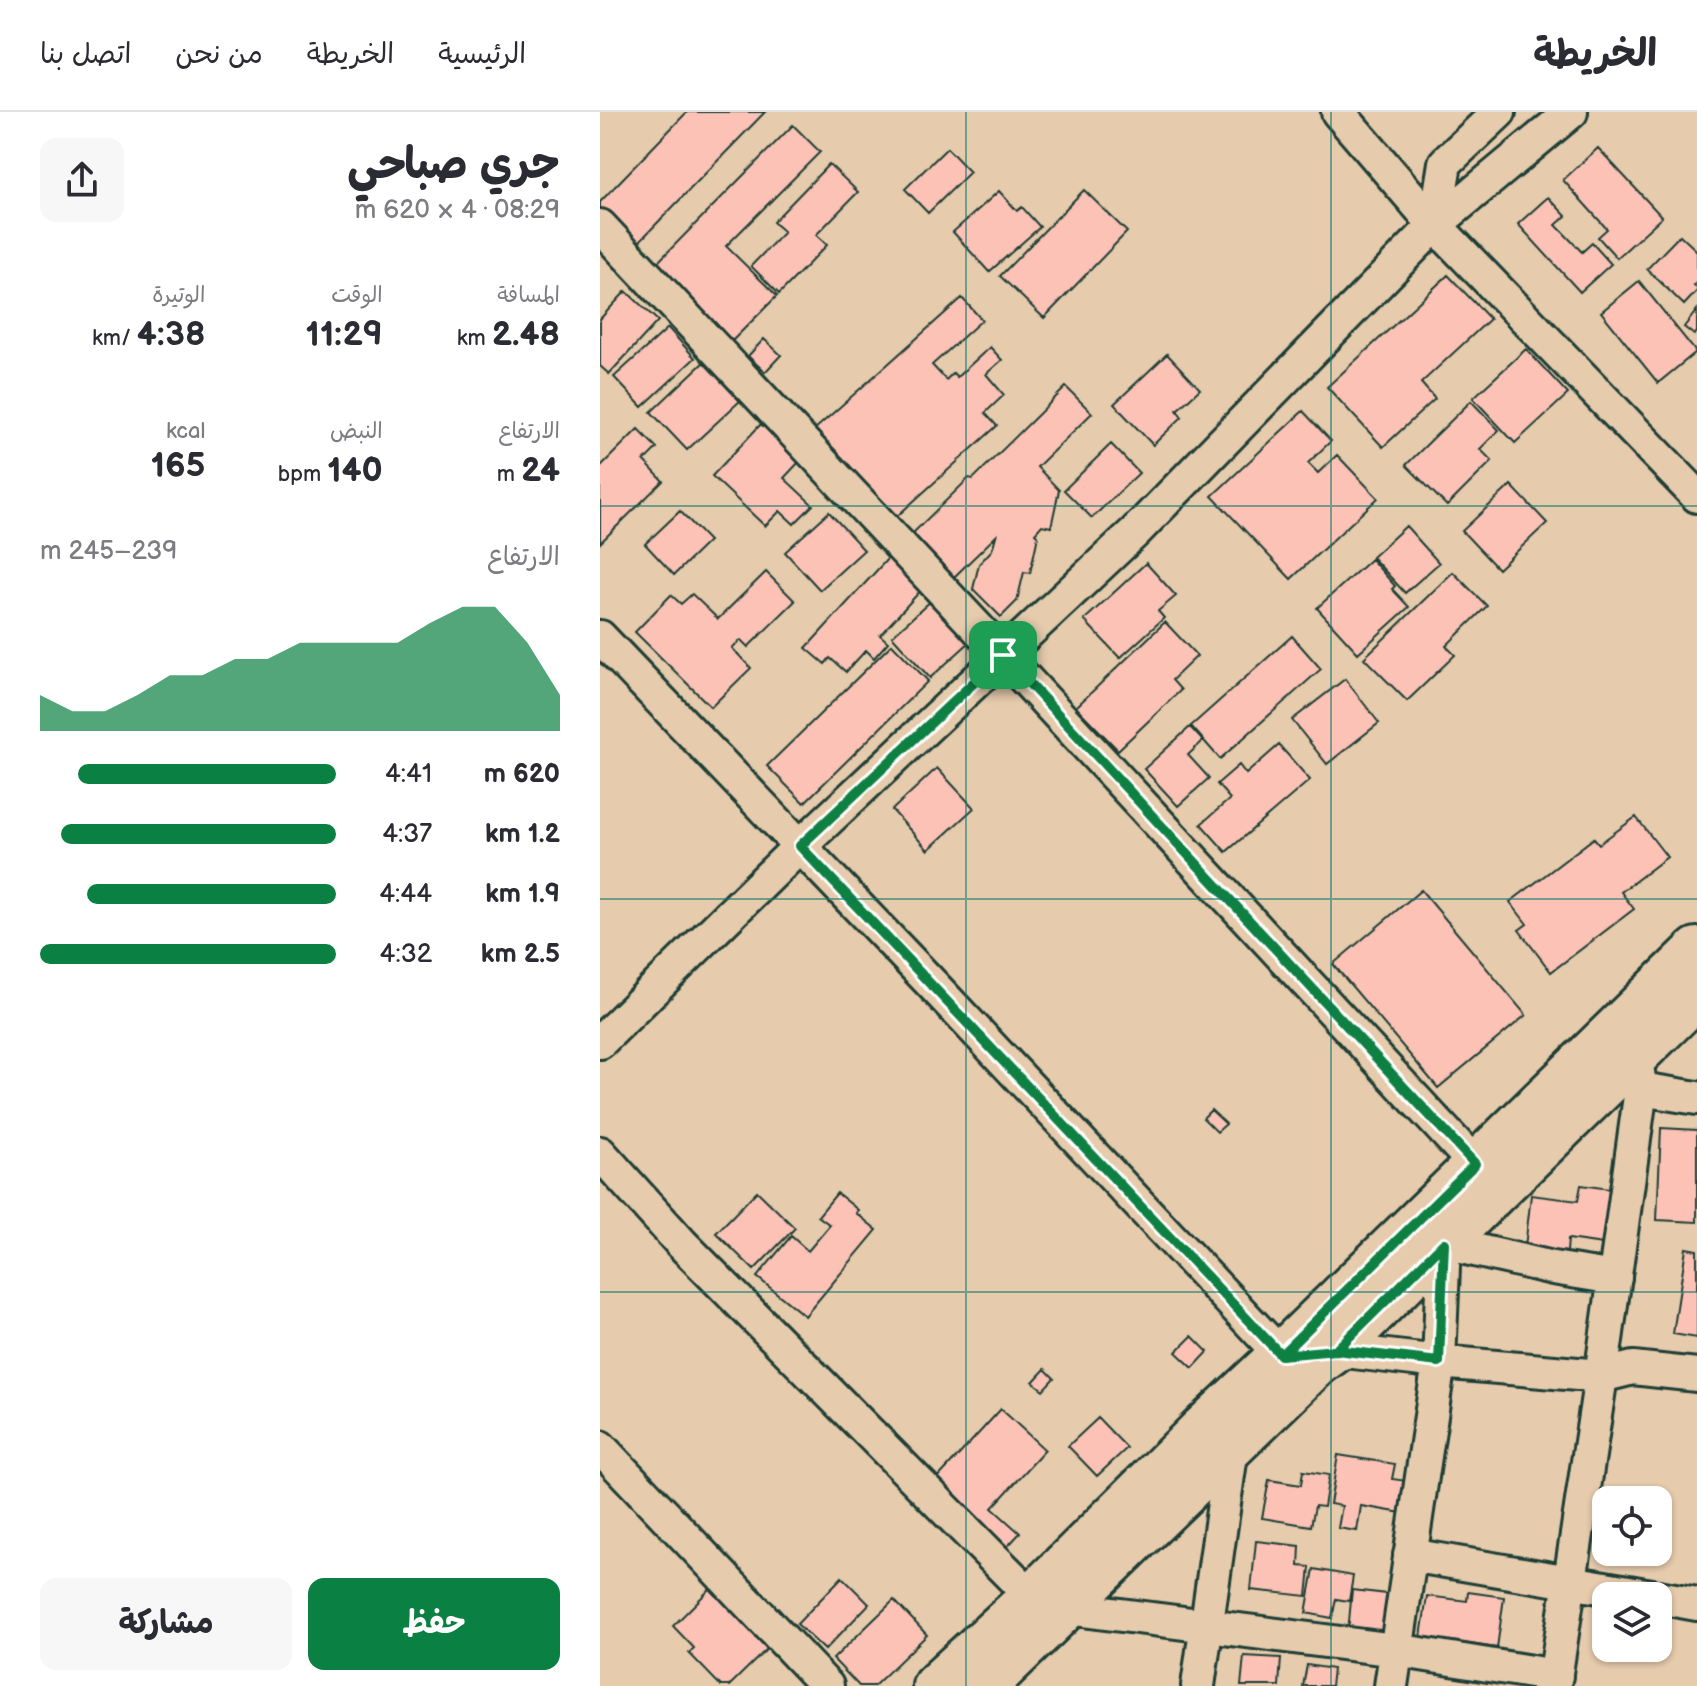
<!DOCTYPE html>
<html lang="ar">
<head>
<meta charset="utf-8">
<style>
  :root { --surface:#fff; --page:#f7f7f7; --text:#2b2b33; --muted:#7c7c81; --line:#e1e1e2; --accent:#0b8043 }
  body { margin:0; font-family:"Balsamiq Sans","Playpen Sans Arabic",sans-serif; background:var(--page); color:var(--text); direction:rtl; height:100vh; display:flex; flex-direction:column; font-size:30px; white-space:nowrap }
  * { box-sizing:border-box; margin:0 }
  p { font-size:26px; color:var(--muted) }
  .icon { flex:none; width:44px; height:44px; fill:none; stroke:currentColor; stroke-width:2; stroke-linecap:round; stroke-linejoin:round }
  .map { position:relative; flex:1; overflow:hidden; direction:ltr }
  .details { display:flex; flex-direction:column; background:var(--surface); width:600px }
  .details>* { flex:none }
  .fabs { position:absolute; left:992px; top:1374px; display:grid; gap:16px }
  .fabs a { display:grid; place-items:center; width:80px; height:80px; border-radius:16px; background:var(--surface); box-shadow:0 2px 6px #0004; font-size:40px }
  .pin { position:absolute; display:grid; place-items:center; width:68px; height:68px; color:#fff; margin:-34px; border-radius:16px; box-shadow:0 4px 12px #0006 }
  .round { display:grid; place-items:center; flex:none; width:84px; height:84px; border-radius:16px; background:var(--page) }
  .headline { display:flex; align-items:center; justify-content:space-between; height:136px; padding:0 40px }
  h1 { font-size:44px; font-weight:700; line-height:60px }
  .metrics { display:grid; grid-template-columns:repeat(3,1fr); gap:12px; height:136px; padding:8px 40px }
  .metrics div { display:grid; align-content:center }
  .metrics b { font-size:34px; font-weight:700 }
  .metrics small { font-size:22px; font-weight:400 }
  .metrics p { font-size:22px }
  .chart { height:224px; padding:16px 40px }
  .chart p { display:flex; justify-content:space-between }
  .chart svg { width:100%; height:144px; margin-top:8px; fill:var(--accent); opacity:.7 }
  .cta { display:flex; gap:16px; margin-top:auto; padding:16px 40px }
  .cta a { flex:1; height:92px; border-radius:16px; background:var(--accent); color:#fff; font-size:32px; font-weight:700; line-height:92px; text-align:center }
  .cta a+a { background:var(--page); color:var(--text) }
  ul { padding:0 40px; list-style:none; font-size:26px }
  li { display:grid; grid-template-columns:128px 96px 1fr; align-items:center; height:60px }
  li i { height:20px; border-radius:10px; background:var(--accent) }
  header { display:flex; align-items:center; gap:48px; box-sizing:border-box; height:112px; padding:0 40px; background:var(--surface); border-bottom:2px solid var(--line) }
  header strong { font-size:38px }
  nav { display:flex; gap:44px; margin-inline-start:auto; font-size:28px }
  main { display:flex; flex:1; min-height:0 }
  .map>svg:first-child { display:block }
  .building { fill:#fcc2b5; stroke:#1f3d34; stroke-width:2 }
  .lines { fill:none; stroke-linecap:round; stroke-linejoin:round }
  .street-casing { stroke:#1f3d34; stroke-width:38 }
  .secondary-casing { stroke:#1f3d34; stroke-width:50 }
  .street { stroke:#e6cbad; stroke-width:32 }
  .secondary { stroke:#e6cbad; stroke-width:44 }
  .route-casing { stroke:#fff; stroke-width:16 }
  .route { stroke:#0b8043; stroke-width:10 }
  .grid { fill:none; stroke:#0f766e; stroke-width:2; stroke-opacity:0.55 }
</style>
</head>
<body>
<header>
<strong>الخريطة</strong>
<nav><a>الرئيسية</a><a>الخريطة</a><a>من نحن</a><a>اتصل بنا</a></nav>
</header>
<main>
<div class="map">
<svg width="1097" height="1574" viewBox="0 0 1097 1574">
  <rect width="100%" height="100%" fill="#e6cbad"/>
  <filter id="ink" filterUnits="userSpaceOnUse"><feTurbulence type="fractalNoise" baseFrequency=".0125" numOctaves="2"/><feDisplacementMap in="SourceGraphic" scale="16" xChannelSelector="R" yChannelSelector="G"/><feConvolveMatrix kernelMatrix="1 2 1 2 8 2 1 2 1" color-interpolation-filters="sRGB"/></filter>
  <g filter="url(#ink)">
    <path class="building" d="M87 0H165L33 136 0 104V90Z
      M193 13 220 40 126 134 177 184 129 232 52 156Z
      M347 36 370 60 328 101 305 77Z
      M998 36 1062 105 1017 146 998 125 1007 117 963 68Z
      M229 52 258 80 216 123 227 133 179 182 151 154 184 120 173 110Z
      M484 78 527 120 444 206 400 164Z
      M399 79 417 99 422 95 440 115 389 160 353 120Z
      M948 85 966 104 956 113 982 140 992 131 1011 152 980 180 918 112Z
      M1080 123 1097 139V170L1094 173 1097 176V179L1084 193 1047 157Z
      M848 163 890 207 821 271 835 287 783 335 727 275Z
      M1039 169 1096 240 1058 271 1001 200Z
      M26 179 58 209 9 262 0 254V207Z
      M362 186 382 208 332 253 346 268 353 261 357 265 390 235 402 248 386 262 404 283 385 301 397 314 295 406 214 318Z
      M1097 198V220L1094 223 1084 215Z
      M68 216 95 246 42 295 14 265Z
      M164 227 181 243 165 260 148 244Z
      M926 237 968 282 915 331 873 286Z
      M567 242 600 277 577 298 582 305 553 333 514 292Z
      M105 249 141 288 87 338 51 300Z
      M466 275 492 301 437 355 459 378 451 415 442 413 435 421 438 424 430 461 424 460 417 489 401 505 373 477 379 452 392 438 396 424 354 465 312 422 369 366 373 367Z
      M871 289 899 318 880 337 892 349 847 394 806 353Z
      M703 299 731 329 708 351 718 361 737 343 778 386 691 467 612 384Z
      M161 312 200 349 184 366 213 393 194 412 180 399 165 414 112 364Z
      M38 317 57 336 44 349 63 369 0 431V355Z
      M511 332 539 361 492 406 464 378Z
      M911 373 947 411 898 457 862 419Z
      M80 399 109 429 74 463 45 432Z
      M229 400 264 438 220 478 185 440Z
      M806 414 839 451 805 481 772 445Z
      M289 445 323 476 280 523 288 530 274 546 266 538 246 560 230 546 225 552 206 536Z
      M771 447 795 474 792 477 809 495 758 541 717 496Z
      M546 451 576 484 558 499 564 506 520 546 484 508Z
      M166 460 195 489 148 535 141 528 132 536 151 556 111 595 35 520 71 483 81 492 92 482 118 507Z
      M853 460 887 494 846 534 855 543 807 589 764 546Z
      M333 487 371 529 330 566 292 524Z
      M565 510 597 544 572 568 581 578 518 638 476 595Z
      M692 524 721 557 620 647 591 614Z
      M292 532 328 569 204 691 167 654Z
      M745 567 779 611 727 652 692 608Z
      M590 615 603 629 588 643 609 666 578 694 544 657Z
      M679 633 710 668 626 740 601 712 630 687 617 672 639 653 646 662Z
      M337 656 374 696 328 738 292 698Z
      M1036 705 1067 745 1021 780 1034 797 951 860 919 818 927 812 910 790 994 726 999 732Z
      M821 778 926 903 838 976 733 852Z
      M611 998 626 1012 617 1020 603 1006Z
      M1061 1016 1097 1018V1110L1057 1108Z
      M981 1073 1017 1078 1010 1133 968 1127 967 1140 925 1135 931 1083 978 1089Z
      M157 1079 195 1116 154 1158 116 1121Z
      M237 1081 258 1098 256 1101 277 1118 205 1204 157 1165 191 1124 208 1139 230 1113 218 1104Z
      M1086 1136 1097 1138V1226L1073 1222Z
      M592 1224 608 1240 593 1256 576 1240Z
      M445 1257 454 1266 443 1278 433 1270Z
      M401 1297 445 1338 392 1396 420 1421 407 1435 335 1369Z
      M498 1306 527 1336 497 1364 468 1334Z
      M738 1343 795 1352 792 1367 807 1369 802 1401 761 1394 757 1419 738 1416 742 1394 730 1392Z
      M703 1359 729 1363 724 1395 715 1394 711 1414 662 1406 669 1368 701 1373Z
      M656 1429 700 1434 699 1454 710 1455 707 1484 651 1478Z
      M714 1457 753 1464 749 1489 736 1487 732 1506 706 1501Z
      M242 1465 269 1492 225 1538 197 1512Z
      M115 1472 173 1531 129 1574H121L89 1541 94 1536 73 1514Z
      M752 1478 787 1482 782 1524 748 1520Z
      M868 1480 904 1485 897 1536 821 1525 827 1484 867 1489Z
      M294 1488 327 1523 274 1574H259L233 1547Z
      M644 1544 681 1546 679 1574H641Z
      M707 1553 733 1557 731 1574H703Z"/>
    <g class="lines">
      <g class="street-casing">
        <path id="street" d="M738 0 835 113 1097 384
          M835 113 845 51 899 0
          M0 114 403 543 875 1052
          M0 525 331 871 681 1243 736 1238 839 1250 1001 1264 1033 1256 1097 1263
          M0 930 200 734 535 420 835 113 971 0
          M1041 977 1097 986
          M0 1041 82 1132 432 1485
          M0 1335 227 1574
          M810 1443 1052 1484
          M1058 1485 1097 1492
          M466 1496 796 1538 956 1564
          M598 1574 632 1335
          M791 1574 839 1250 844 1131 953 1156 1015 1166
          M954 1574 1001 1264 1041 977 1032 928"/>
      </g>
      <g class="secondary-casing">
        <path id="secondary" d="M335 1574 432 1485 603 1316 681 1243 1097 838
          M385 1574 718 1251 736 1238 884 1091 1097 884"/>
      </g>
      <use href="#street" class="street"/>
      <use href="#secondary" class="secondary"/>
    </g>
  </g>
  <g class="lines" filter="url(#ink)">
    <g class="route-casing">
      <path id="route" d="M403 543 875 1052 681 1243 736 1238 844 1131 839 1250 736 1238 681 1243 200 734 403 543"/>
    </g>
    <use href="#route" class="route"/>
  </g>
  <path class="grid" d="M366 0V1574M731 0V1574M0 394H1097M0 787H1097M0 1180H1097"/>
</svg>
<div class="fabs">
<a><svg class="icon" aria-label="locate" viewBox="0 0 24 24"><circle cx="12" cy="12" r="6"/><path d="M12 2v4M12 18v4M2 12h4M18 12h4"/></svg></a>
<a><svg class="icon" aria-label="layers" viewBox="0 0 24 24"><path d="M12 4l9 5-9 5-9-5zM3 14l9 5 9-5"/></svg></a>
</div>
<div class="pin" style="left:403px;top:543px;background:#1e9e55"><svg class="icon" aria-label="arrive" viewBox="0 0 24 24"><path d="M6 21V4h12l-3 4 3 4H6"/></svg></div>
</div>
<section class="details">
<div class="headline"><div><h1>جري صباحي</h1><p>08:29 · 4 × 620 m</p></div><a class="round"><svg class="icon" aria-label="share" viewBox="0 0 24 24"><path d="M12 15V3M7 8l5-5 5 5M5 13v7h14v-7"/></svg></a></div>
<div class="metrics">
<div><p>المسافة</p><b>2.48<small> km</small></b></div>
<div><p>الوقت</p><b>11:29</b></div>
<div><p>الوتيرة</p><b>4:38<small> /km</small></b></div>
</div>
<div class="metrics">
<div><p>الارتفاع</p><b>24<small> m</small></b></div>
<div><p>النبض</p><b>140<small> bpm</small></b></div>
<div><p>kcal</p><b>165</b></div>
</div>
<div class="chart"><p><span>الارتفاع</span>239–245 m</p>
<svg viewBox="0 0 160 44" preserveAspectRatio="none"><path d="M0 44V33L10 38L20 38L30 33L40 27L50 27L60 22L70 22L80 17L90 17L100 17L110 17L120 11L130 6L140 6L150 17L160 33V44z"/></svg>
</div>
<ul>
<li><b>620 m</b>4:41<i style="width:87%"></i></li>
<li><b>1.2 km</b>4:37<i style="width:93%"></i></li>
<li><b>1.9 km</b>4:44<i style="width:84%"></i></li>
<li><b>2.5 km</b>4:32<i style="width:100%"></i></li>
</ul>
<div class="cta"><a>حفظ</a><a>مشاركة</a></div>
</section>
</main>
</body>
</html>
